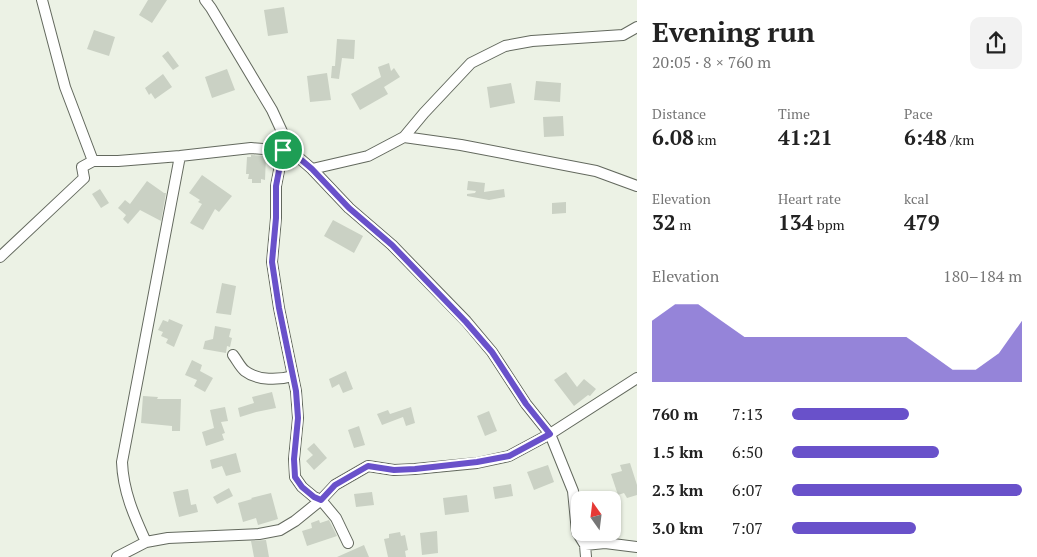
<!DOCTYPE html>
<html lang="en">
<head>
<meta charset="utf-8">
<style>
  :root { --surface:#fff; --page:#f2f2f2; --text:#222; --muted:#767676; --accent:#6951ca }
  body { margin:0; font-family:"PT Serif",serif; background:var(--page); color:var(--text); height:100vh; display:flex; flex-direction:column; font-size:19px; white-space:nowrap }
  * { box-sizing:border-box; margin:0 }
  p { font-size:16px; color:var(--muted) }
  .icon { flex:none; width:28px; height:28px; fill:none; stroke:currentColor; stroke-width:2; stroke-linecap:round; stroke-linejoin:round }
  .map { position:relative; flex:1; overflow:hidden }
  .panel { display:flex; flex-direction:column; background:var(--surface); width:400px }
  .panel>* { flex:none }
  .needle { width:32px; rotate:346deg }
  .tools { position:absolute; left:571px; top:491px; display:grid; gap:10px }
  .tools a { display:grid; place-items:center; width:50px; height:50px; border-radius:10px; background:var(--surface); box-shadow:0 1px 4px #0004; font-size:25px }
  .pin { position:absolute; display:grid; place-items:center; width:42px; height:42px; color:#fff; margin:-21px; border:2px solid #fff; border-radius:50%; box-shadow:0 1px 5px #0007 }
  .round { display:grid; place-items:center; flex:none; width:52px; height:52px; border-radius:10px; background:var(--page) }
  .summary { display:flex; align-items:center; justify-content:space-between; height:85px; padding:0 15px }
  h1 { font-size:28px; font-weight:700; line-height:38px }
  .figures { display:grid; grid-template-columns:repeat(3,1fr); gap:8px; height:85px; padding:5px 15px }
  .figures div { display:grid; align-content:center }
  .figures b { font-size:21px; font-weight:700 }
  .figures small { font-size:14px; font-weight:400 }
  .figures p { font-size:14px }
  .chart { height:140px; padding:10px 15px }
  .chart p { display:flex; justify-content:space-between }
  .chart svg { width:100%; height:90px; margin-top:5px; fill:var(--accent); opacity:.7 }
  ul { padding:0 15px; list-style:none; font-size:16px }
  li { display:grid; grid-template-columns:80px 60px 1fr; align-items:center; height:38px }
  li i { height:12px; border-radius:6px; background:var(--accent) }
  main { display:flex; flex:1; min-height:0 }
  .map>svg:first-child { display:block }
  .building { fill:#cad1c4 }
  .lines { fill:none; stroke-linecap:round; stroke-linejoin:round }
  .minor-casing { stroke:#63695e; stroke-width:12 }
  .minor { stroke:#fff; stroke-width:10 }
  .route-casing { stroke:#fff; stroke-width:10 }
  .route { stroke:#6951ca; stroke-width:6 }
</style>
</head>
<body>
<main>
<div class="map">
<svg width="637" height="557" viewBox="0 0 637 557">
  <rect width="100%" height="100%" fill="#ecf2e5"/>
  <path class="building" d="M148 0H167L152 23 139 15Z
    M284 7 288 33 268 36 264 10Z
    M94 30 115 37 109 56 87 49Z
    M337 39 355 40 354 59 342 58 339 79 331 78 332 66H335Z
    M168 51 179 66 173 70 162 56Z
    M389 63 391 71 394 68 400 77 384 87 388 94 360 110 351 94 381 77 378 67Z
    M227 69 235 90 212 98 205 77Z
    M327 73 331 100 310 102 307 76Z
    M163 74 172 87 155 99 151 93 149 95 145 88Z
    M536 81 561 83 560 102 534 100Z
    M511 83 515 103 490 108 487 87Z
    M563 116 564 136 544 137 543 117Z
    M251 155 266 156 265 180 261 179V183H252V179H248L249 174H246L247 157H251Z
    M202 175 232 196 219 212 215 209 203 230 190 223 202 204 198 202 200 200 189 193Z
    M147 181 164 193H166L161 221 140 210 128 224 123 219 126 215 118 208 125 200 130 204Z
    M468 181 485 183 484 192 504 189 505 197 489 200 467 196V194L475 193 476 191 467 190Z
    M100 189 109 203 101 208 92 194Z
    M566 202V213L552 214V203Z
    M333 220 363 236 354 253 324 236Z
    M222 283 236 286 231 315 216 313Z
    M169 319 183 325 174 347 166 343 168 339 161 336 163 332 158 330 163 320 168 322Z
    M215 326 231 329 229 337 232 338 230 347 227 346 226 353 203 349 205 341 213 339Z
    M192 360 202 365 200 371 213 378 205 392 194 386 197 380 185 375Z
    M346 371 353 389 343 393 339 384 332 388 329 379Z
    M566 372 577 387 584 379 596 389 590 396 588 395 574 406 554 380Z
    M272 392 276 408 256 412 240 417 238 408 254 403 252 397Z
    M143 396 158 397 157 399H181L180 431H172V426L141 423Z
    M225 407 228 421 221 422 225 433 222 434 224 440 206 446 202 432 214 428 210 410Z
    M411 407 415 423 406 426 403 417 382 425 377 414 388 410 390 414Z
    M489 411 497 431 485 436 477 416Z
    M359 426 365 445 354 448 348 430Z
    M314 443 327 458 314 470 306 461 313 455 307 449Z
    M236 453 241 472 226 476 222 466 212 469 210 460Z
    M630 463 637 485V495L627 498 624 493 618 495 611 474 622 471 620 465Z
    M548 465 554 482 534 490 527 472Z
    M511 484 513 496 495 499 493 487Z
    M229 488 233 496 217 504 213 497Z
    M188 489 191 505 196 504 198 512 179 517 173 492Z
    M372 492 374 505 356 507 354 494Z
    M271 493 278 519 258 525 256 518 243 522 238 503 252 499 251 498Z
    M467 495 469 512 445 515 443 498Z
    M319 520 320 523 329 520 337 536 307 546 302 531 312 528 311 523Z
    M437 531 438 553 422 555 420 533Z
    M400 532 401 536 405 535 408 550 405 551 406 557H388L384 539 389 538V534Z
    M266 540 269 557H254L251 541Z
    M364 545 369 557H337Z"/>
  <g class="lines">
    <g class="minor-casing">
      <path id="minor" d="M42 0 65 87 93 161
        M205 0 211 8 272 110 291 151 312 169 349 208 392 245 466 321 492 352 526 404 550 434 573 491 577 532 585 545 586 557
        M404 137 461 145 596 171 637 186
        M283 150 276 186V218L272 262 279 308 296 391 298 418 294 459 295 477 302 487 314 497 321 500 336 518 348 543
        M312 169 368 156 404 137 424 113 471 63 505 46 532 41 623 35 637 27
        M0 257 84 178 82 167 93 161H118L180 156 251 148 288 151
        M233 355C237 360 240 367 245 371 258 381 279 380 293 376
        M146 542C134 516 123 491 122 462L180 156
        M585 545 605 543 637 547
        M117 557 146 542 168 538 259 534 280 530 295 521 321 500 335 485 368 466 394 470 415 469 477 463 509 456 550 434 637 378"/>
    </g>
    <use href="#minor" class="minor"/>
  </g>
  <g class="lines">
    <g class="route-casing">
      <path id="route" d="M283 150 291 151 312 169 349 208 392 245 466 322 492 352 526 404 550 434 509 456 477 462 415 469 394 470 368 466 335 485 321 500 314 497 302 487 295 477 294 459 298 418 296 391 279 308 272 262 276 218V186Z"/>
    </g>
    <use href="#route" class="route"/>
  </g>
</svg>
<div class="tools">
<a><svg class="needle" viewBox="-14 -14 28 28"><path d="M0-13l5 13h-10z" fill="#e53935"/><path d="M0 13l5-13h-10z" fill="#767676"/></svg></a>
</div>
<div class="pin" style="left:283px;top:150px;background:#1e9e55"><svg class="icon" aria-label="arrive" viewBox="0 0 24 24"><path d="M6 21V4h12l-3 4 3 4H6"/></svg></div>
</div>
<section class="panel">
<div class="summary"><div><h1>Evening run</h1><p>20:05 · 8 × 760 m</p></div><a class="round"><svg class="icon" aria-label="share" viewBox="0 0 24 24"><path d="M12 15V3M7 8l5-5 5 5M5 13v7h14v-7"/></svg></a></div>
<div class="figures">
<div><p>Distance</p><b>6.08<small> km</small></b></div>
<div><p>Time</p><b>41:21</b></div>
<div><p>Pace</p><b>6:48<small> /km</small></b></div>
</div>
<div class="figures">
<div><p>Elevation</p><b>32<small> m</small></b></div>
<div><p>Heart rate</p><b>134<small> bpm</small></b></div>
<div><p>kcal</p><b>479</b></div>
</div>
<div class="chart"><p><span>Elevation</span>180–184 m</p>
<svg viewBox="0 0 160 44" preserveAspectRatio="none"><path d="M0 44V14L10 6L20 6L30 14L40 22L50 22L60 22L70 22L80 22L90 22L100 22L110 22L120 30L130 38L140 38L150 30L160 14V44z"/></svg>
</div>
<ul>
<li><b>760 m</b>7:13<i style="width:51%"></i></li>
<li><b>1.5 km</b>6:50<i style="width:64%"></i></li>
<li><b>2.3 km</b>6:07<i style="width:100%"></i></li>
<li><b>3.0 km</b>7:07<i style="width:54%"></i></li>
</ul>
</section>
</main>
</body>
</html>
